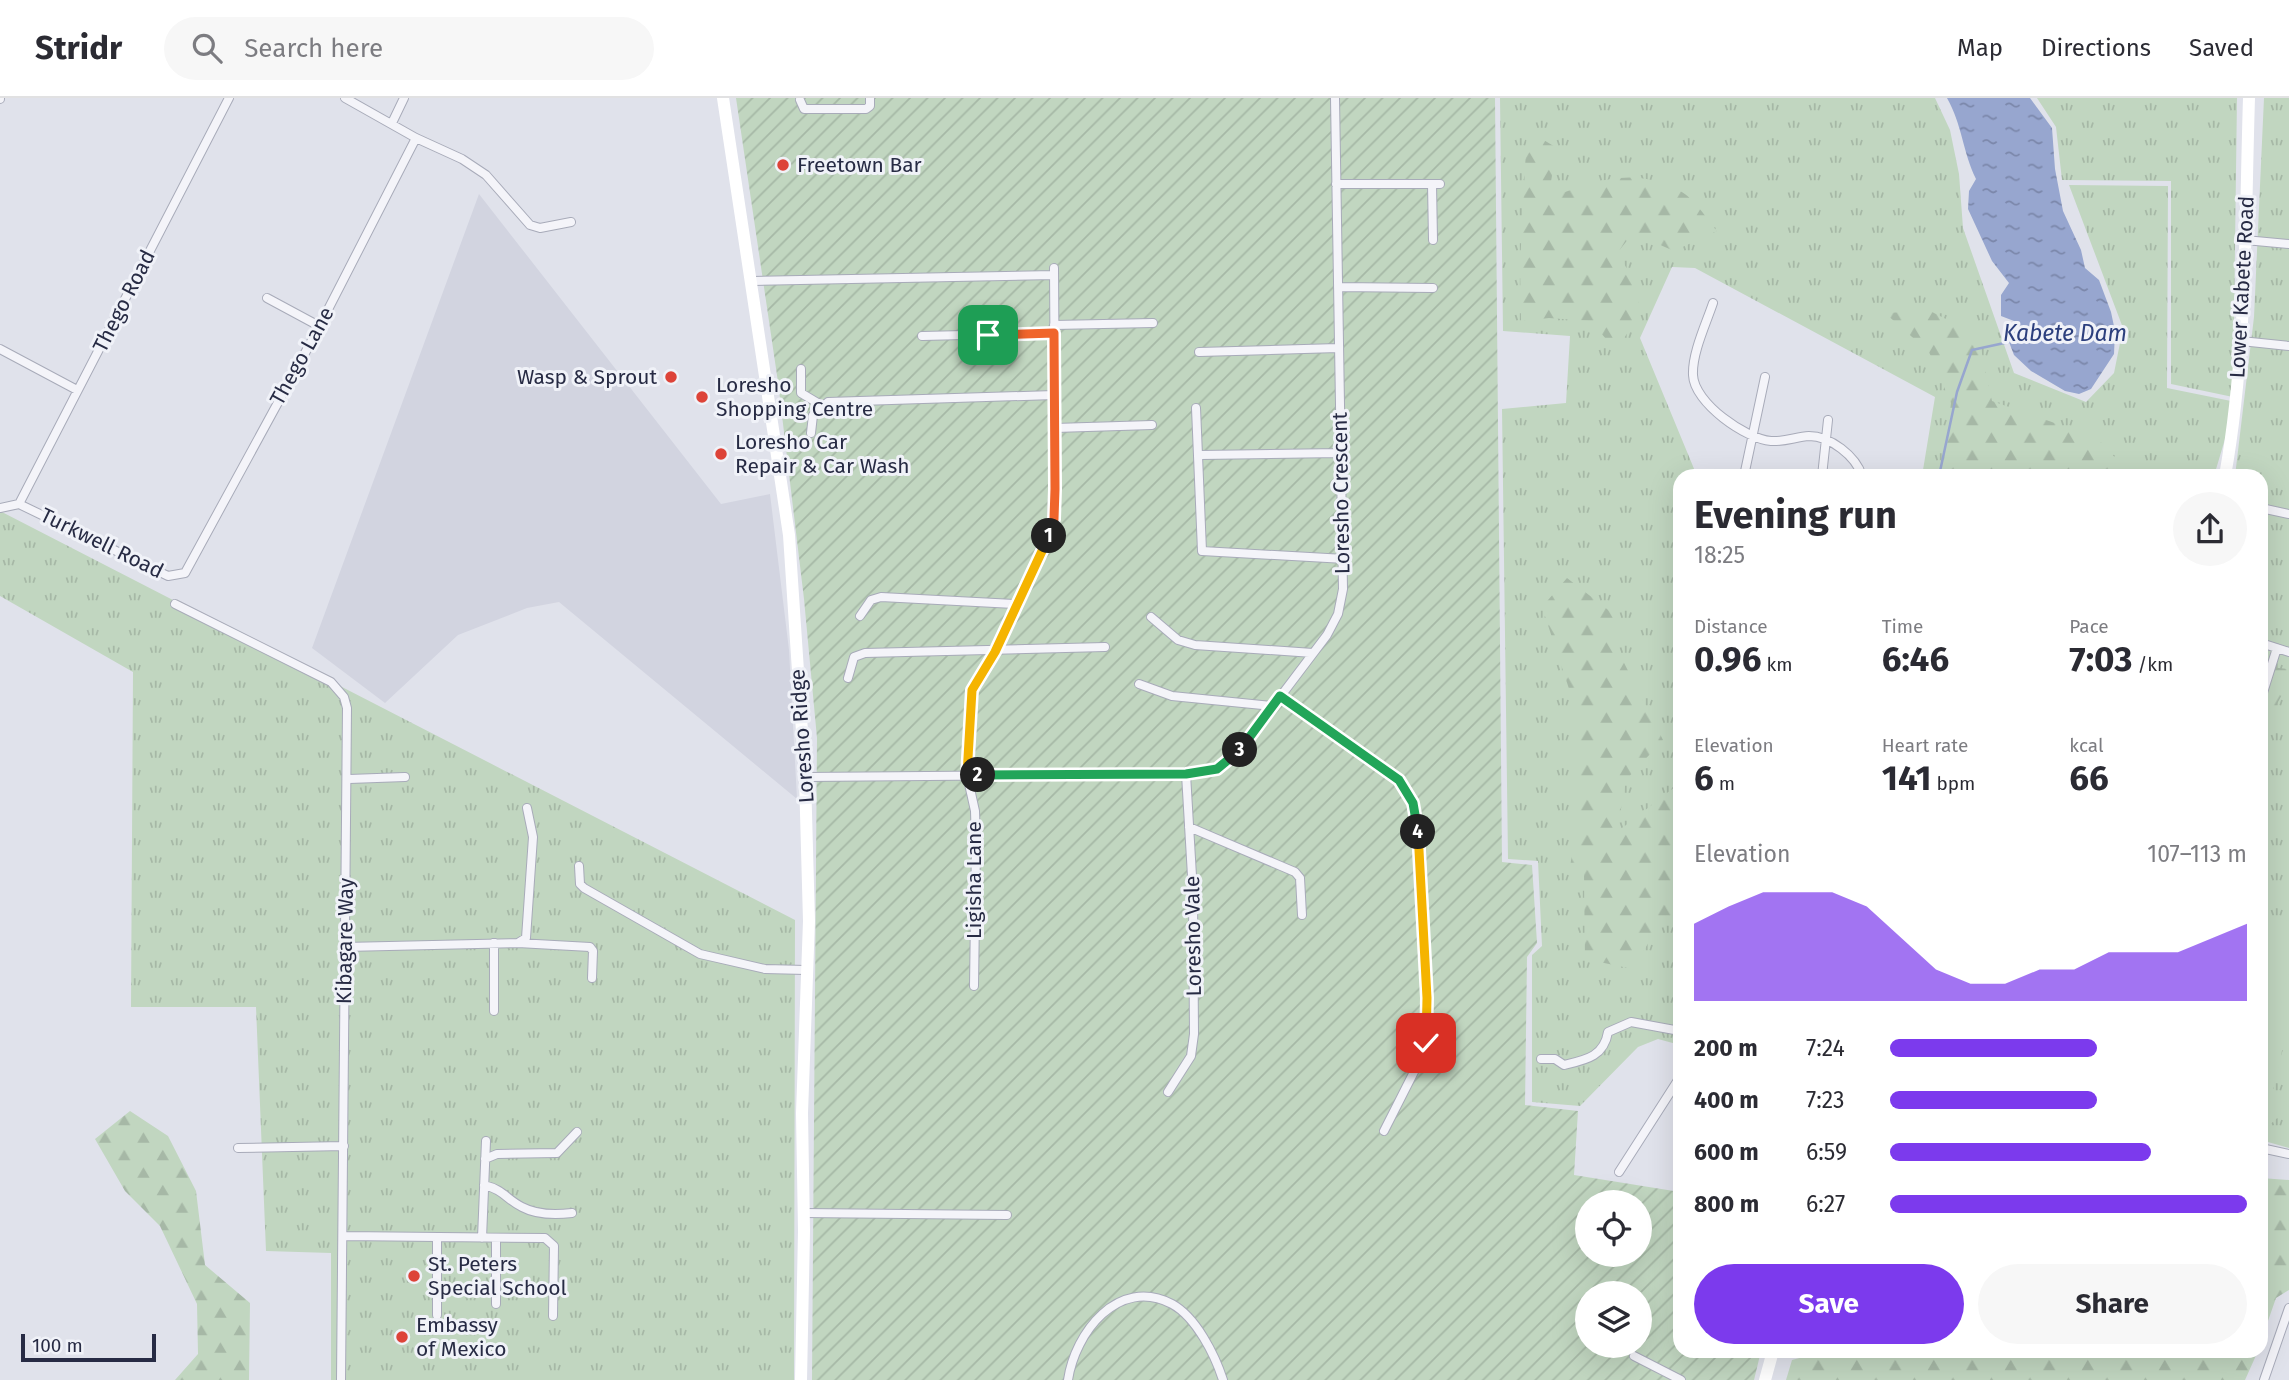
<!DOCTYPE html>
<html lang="en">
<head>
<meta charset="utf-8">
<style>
  :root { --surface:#fff; --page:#f7f7f7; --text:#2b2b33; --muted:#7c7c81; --line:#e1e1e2; --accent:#7c3aed }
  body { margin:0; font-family:"Fira Sans",sans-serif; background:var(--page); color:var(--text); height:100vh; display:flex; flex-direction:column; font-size:26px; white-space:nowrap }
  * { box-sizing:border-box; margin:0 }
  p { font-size:23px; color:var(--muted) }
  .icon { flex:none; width:38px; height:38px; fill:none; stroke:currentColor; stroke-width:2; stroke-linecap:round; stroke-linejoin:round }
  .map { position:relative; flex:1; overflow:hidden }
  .sheet { position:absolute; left:1673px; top:371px; width:595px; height:889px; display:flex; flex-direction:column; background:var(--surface); border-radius:21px; box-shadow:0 7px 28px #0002 }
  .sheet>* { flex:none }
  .buttons { position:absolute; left:1575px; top:1092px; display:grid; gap:14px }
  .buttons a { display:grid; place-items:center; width:77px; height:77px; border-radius:50%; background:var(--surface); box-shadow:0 7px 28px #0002; font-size:35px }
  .scale { position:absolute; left:21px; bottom:18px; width:135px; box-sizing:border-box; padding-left:7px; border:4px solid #272b44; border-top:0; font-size:19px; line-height:24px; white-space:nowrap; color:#272b44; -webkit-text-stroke:5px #f0f2f8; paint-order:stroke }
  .pin { position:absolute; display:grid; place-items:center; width:60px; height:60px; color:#fff; margin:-30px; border-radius:14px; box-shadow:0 4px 10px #0006 }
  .km { position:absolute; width:35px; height:35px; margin:-18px; border-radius:50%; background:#222; color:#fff; font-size:19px; line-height:35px; text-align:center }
  .round { display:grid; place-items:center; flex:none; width:74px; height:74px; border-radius:37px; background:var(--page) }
  .summary { display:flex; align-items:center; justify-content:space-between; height:119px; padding:0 21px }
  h1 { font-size:38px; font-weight:700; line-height:52px }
  .stats { display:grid; grid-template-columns:repeat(3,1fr); gap:10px; height:119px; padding:7px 21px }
  .stats div { display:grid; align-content:center }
  .stats b { font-size:35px; font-weight:700 }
  .stats small { font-size:19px; font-weight:400 }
  .stats p { font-size:19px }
  .chart { height:196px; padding:14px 21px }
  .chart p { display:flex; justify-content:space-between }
  .chart svg { width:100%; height:126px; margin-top:7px; fill:var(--accent); opacity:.7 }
  .action { display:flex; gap:14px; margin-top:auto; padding:14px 21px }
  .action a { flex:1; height:80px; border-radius:42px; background:var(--accent); color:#fff; font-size:28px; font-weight:700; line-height:80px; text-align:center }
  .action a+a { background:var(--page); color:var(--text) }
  ul { padding:0 21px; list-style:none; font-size:23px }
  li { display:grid; grid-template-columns:112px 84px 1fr; align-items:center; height:52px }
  li i { height:18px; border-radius:9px; background:var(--accent) }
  header { display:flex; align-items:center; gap:42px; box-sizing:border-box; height:98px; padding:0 35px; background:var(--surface); border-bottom:2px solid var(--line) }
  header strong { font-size:33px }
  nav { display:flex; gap:38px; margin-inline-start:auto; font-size:24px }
  .search { width:490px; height:63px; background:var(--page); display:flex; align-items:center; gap:18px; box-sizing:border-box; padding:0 24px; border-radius:38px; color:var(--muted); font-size:26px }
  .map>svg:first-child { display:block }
  .built { fill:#d2d4e0 }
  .grass { fill:url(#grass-tufts) }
  .forest { fill:url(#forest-firs) }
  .garden { fill:url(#garden-furrows); fill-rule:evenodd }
  .pitch { fill:#c1d6c0 }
  .water { fill:url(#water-ripples) }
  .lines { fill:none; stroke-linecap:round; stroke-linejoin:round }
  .stream { stroke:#97a6cf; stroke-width:2.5 }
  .street-casing { stroke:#a8abb9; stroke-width:10 }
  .street { stroke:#f4f4f9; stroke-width:8 }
  .secondary { stroke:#fff; stroke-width:12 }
  .split-1-casing { stroke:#fff; stroke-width:14 }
  .split-2-casing { stroke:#fff; stroke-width:14 }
  .split-3-casing { stroke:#fff; stroke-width:14 }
  .split-4-casing { stroke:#fff; stroke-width:14 }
  .split-5-casing { stroke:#fff; stroke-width:14 }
  .split-1 { stroke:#f0652b; stroke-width:9 }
  .split-2 { stroke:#f5b400; stroke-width:9 }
  .split-3 { stroke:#22a559; stroke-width:9 }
  .split-4 { stroke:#22a559; stroke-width:9 }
  .split-5 { stroke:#f5b400; stroke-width:9 }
  .poi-dot { fill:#dd4338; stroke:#f0f2f8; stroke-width:2.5 }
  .labels { text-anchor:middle; stroke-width:6; stroke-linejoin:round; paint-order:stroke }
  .poi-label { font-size:21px; fill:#272b44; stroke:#f0f2f8; text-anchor:start }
  .street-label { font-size:21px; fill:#272b44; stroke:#f0f2f8 }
  .water-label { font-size:23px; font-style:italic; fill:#2c3f7d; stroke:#f0f2f8 }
</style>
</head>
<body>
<header>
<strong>Stridr</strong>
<div class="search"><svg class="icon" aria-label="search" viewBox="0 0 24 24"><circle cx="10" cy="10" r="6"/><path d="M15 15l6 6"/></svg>Search here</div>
<nav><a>Map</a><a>Directions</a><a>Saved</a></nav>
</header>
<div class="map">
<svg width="2289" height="1282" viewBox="0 0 2289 1282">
  <defs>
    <pattern id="grass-tufts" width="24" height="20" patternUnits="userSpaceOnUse" patternTransform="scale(1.75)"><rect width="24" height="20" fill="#c1d6c0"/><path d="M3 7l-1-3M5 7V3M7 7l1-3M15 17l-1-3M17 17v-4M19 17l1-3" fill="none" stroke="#a6b8a6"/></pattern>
    <pattern id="forest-firs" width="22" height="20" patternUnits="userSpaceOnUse" patternTransform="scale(1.75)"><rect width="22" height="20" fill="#c1d6c0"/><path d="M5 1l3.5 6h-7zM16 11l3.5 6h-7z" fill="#a6b8a6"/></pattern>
    <pattern id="garden-furrows" width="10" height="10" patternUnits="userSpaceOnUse" patternTransform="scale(1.75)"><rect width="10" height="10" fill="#c1d6c0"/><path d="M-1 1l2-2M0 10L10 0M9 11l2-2" fill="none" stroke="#a6b8a6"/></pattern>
    <pattern id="water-ripples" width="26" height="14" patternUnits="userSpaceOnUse" patternTransform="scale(1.75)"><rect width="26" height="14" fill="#97a6cf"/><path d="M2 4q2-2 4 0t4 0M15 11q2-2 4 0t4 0" fill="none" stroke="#7b87aa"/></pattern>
  </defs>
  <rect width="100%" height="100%" fill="#e0e2eb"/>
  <path class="built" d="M479 96 721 406 770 396 789 552 797 701 559 504 527 510 458 537 385 605 312 550Z"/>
  <path class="grass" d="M1500 0H1935L1950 32 1959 76 1963 130 2014 275 2086 304 2114 275 2123 230 2069 87 2168 88 2167 290 2236 304 2214 378H1922L1935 299 1695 170 1672 169 1640 240 1697 378H1680V947L1658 941 1638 949 1580 1008 1532 1004V857L1542 848 1538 763 1508 761 1502 311 1566 305 1570 238 1503 233Z
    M2037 0H2237L2233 299 2171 286V83L2062 82 2056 29Z
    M2264 0H2289V1050L2261 1042V378H2235L2254 219Z
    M0 413 795 822 794 1282H331V1155L266 1153 256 909H131L133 574 0 498Z"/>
  <path class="forest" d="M1527 32 1557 50 1548 100C1595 84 1632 67 1680 93 1694 100 1707 121 1717 133L1674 153 1633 135 1618 154C1644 204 1648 204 1616 253L1591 223 1549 220 1521 223 1520 167Z
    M1930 213 1978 237 1992 303 2097 340 2132 378H1942L1951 305 1929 254 1885 215Z
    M1567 480 1616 518 1617 551 1663 642 1626 682 1617 734 1680 685V831L1663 820 1633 871 1585 861 1584 776 1570 770 1577 717 1576 612 1542 509Z
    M2261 568 2289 571V584L2273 613 2261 655Z
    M130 1013 168 1038 196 1093 205 1167 250 1205 249 1282H175L198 1256 197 1206 160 1128 125 1093 95 1041Z
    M2261 1080 2289 1082V1192L2276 1200 2261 1243Z
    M1825 1253H2258L2245 1282H1786L1792 1262Z"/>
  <path class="garden" d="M736 0H1495L1502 764 1532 767 1537 845 1527 859 1525 1007 1578 1013 1574 1077 1680 1094V1253H1761L1754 1282H812L817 640 804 501 778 284ZM1587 1104H1640V1157H1587ZM1587 1195H1640V1248H1587Z"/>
  <path class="pitch" d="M2261 814 2289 823V874L2280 900C2289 929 2282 959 2273 990L2289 1009 2262 1034Z"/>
  <path class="water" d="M1947 0H2030L2052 30 2055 71 2063 113 2081 152 2085 170 2099 182 2111 214 2115 233 2114 256 2091 291 2079 296 2065 293 2031 273 2014 257 2009 244 2014 223 2001 218V197L2009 185 1992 163 1968 111 1969 93 1976 81C1963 55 1962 26 1947 0Z"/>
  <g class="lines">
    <path class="stream" d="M1939 378 1957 294 1972 252 2009 244"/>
    <g class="street-casing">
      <path id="street" d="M345 0 416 40 462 61 486 77 530 127 540 130 571 124
        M0 1V0
        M800 2 804 11H866L870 8V0
        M392 25 404 0
        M1336 86H1440
        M1432 86 1433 142
        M2245 142 2289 146
        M752 183 1054 177
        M1338 189 1433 190
        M267 200 319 228
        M1713 205C1706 226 1692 255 1693 277 1694 305 1746 341 1771 343 1784 344 1796 339 1809 338 1830 338 1856 358 1862 378
        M1054 227 1153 225
        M922 238 1054 235
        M2241 243 2289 248
        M0 251 77 292
        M1199 254 1338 250
        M801 271V295L821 307
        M1196 310 1202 453 1345 461
        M1055 330 1152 327
        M811 335 813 317 828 304 1054 297
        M1200 357 1340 355
        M1744 378 1765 279
        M1822 378 1828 322
        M19 406 168 478 185 475 317 233 416 40
        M19 406 229 0
        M0 410 19 406
        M2261 410 2289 416
        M175 506 331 584 344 599 347 610 341 1282
        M860 518 871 502 881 499 1014 506
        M1151 519 1178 542 1195 547 1313 555
        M2261 545 2289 554
        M848 580 854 559 865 555 1105 549
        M1139 586 1172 598 1273 608
        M1280 598 1399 682 1413 705 1417 725 1427 900 1426 945 1421 960 1384 1033
        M2261 601 2277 550
        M805 679 1186 676 1217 671 1246 644 1327 537 1338 516 1343 491 1335 0
        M349 681 405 679
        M1189 729 1295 774 1300 780 1302 817
        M579 768 580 786 584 790 700 856 765 871 806 872
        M494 845V913
        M518 845 590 849 593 853 592 880
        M345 849 518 845 526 840 533 739 527 710
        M974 888 976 746 975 713 967 677 970 604 972 592 995 554 1052 431 1055 333 1054 170
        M1541 961H1555L1564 967C1585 962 1604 959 1608 934L1631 924 1680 933
        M1168 994 1191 958 1194 936 1193 795 1186 676
        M238 1050 344 1048
        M2261 1050 2289 1056
        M485 1061 497 1056 557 1055 577 1034
        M1619 1074 1680 979
        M484 1087C504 1092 506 1101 522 1109 537 1117 556 1117 572 1115
        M803 1115 1007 1117
        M344 1138 545 1140 554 1148 553 1218
        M482 1140 486 1043
        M496 1206V1140
        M437 1217V1140
        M1634 1258 1681 1282
        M1068 1282C1075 1235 1118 1178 1172 1206 1196 1219 1215 1257 1223 1282
        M2264 1282 2289 1210"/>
    </g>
    <use href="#street" class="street"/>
    <path class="secondary" d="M723 0 789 437 805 679 809 823 802 1015 804 1133 801 1282
      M2225 378C2247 254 2245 126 2249 0
      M1765 1282 1773 1253"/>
  </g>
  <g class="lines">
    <g class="split-1-casing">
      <path id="split-1" d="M988 237 1054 235 1055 391 1054 421 1049 438"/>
    </g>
    <g class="split-2-casing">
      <path id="split-2" d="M978 677H967L972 592 995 554 1049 438"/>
    </g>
    <g class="split-3-casing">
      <path id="split-3" d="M978 677 1186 676 1217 671 1240 652"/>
    </g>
    <g class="split-4-casing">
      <path id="split-4" d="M1240 652 1280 598 1399 682 1413 705 1418 734"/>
    </g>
    <g class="split-5-casing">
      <path id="split-5" d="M1418 734 1427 900 1426 945"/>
    </g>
    <use href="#split-1" class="split-1"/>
    <use href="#split-2" class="split-2"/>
    <use href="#split-3" class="split-3"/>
    <use href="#split-4" class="split-4"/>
    <use href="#split-5" class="split-5"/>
  </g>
  <g class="poi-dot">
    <circle cx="783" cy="67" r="7"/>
    <circle cx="671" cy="279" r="7"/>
    <circle cx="702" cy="299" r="7"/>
    <circle cx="721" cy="356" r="7"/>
    <circle cx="414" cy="1178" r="7"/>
    <circle cx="402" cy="1239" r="7"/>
  </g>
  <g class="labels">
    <g class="poi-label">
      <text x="797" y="74">Freetown Bar</text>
      <text x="657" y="286" text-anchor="end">Wasp &amp; Sprout</text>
      <text x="716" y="294">Loresho<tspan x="716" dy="24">Shopping Centre</tspan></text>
      <text x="735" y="351">Loresho Car<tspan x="735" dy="24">Repair &amp; Car Wash</tspan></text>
      <text x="428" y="1173">St. Peters<tspan x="428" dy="24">Special School</tspan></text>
      <text x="416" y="1234">Embassy<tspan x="416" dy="24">of Mexico</tspan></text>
    </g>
    <g class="street-label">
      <text transform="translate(2242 189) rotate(-87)" y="7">Lower Kabete Road</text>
      <text transform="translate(124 203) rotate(-63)" y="7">Thego Road</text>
      <text transform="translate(302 258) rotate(-61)" y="7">Thego Lane</text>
      <text transform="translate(1341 395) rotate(-91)" y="7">Loresho Crescent</text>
      <text transform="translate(102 445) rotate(26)" y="7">Turkwell Road</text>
      <text transform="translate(802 638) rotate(-94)" y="7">Loresho Ridge</text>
      <text transform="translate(974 782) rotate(-90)" y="7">Ligisha Lane</text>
      <text transform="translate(1193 838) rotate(-91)" y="7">Loresho Vale</text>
      <text transform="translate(345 843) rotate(-89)" y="7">Kibagare Way</text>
    </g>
    <g class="water-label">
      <text x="2065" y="243">Kabete Dam</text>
    </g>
  </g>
</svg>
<div class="buttons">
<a><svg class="icon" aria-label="locate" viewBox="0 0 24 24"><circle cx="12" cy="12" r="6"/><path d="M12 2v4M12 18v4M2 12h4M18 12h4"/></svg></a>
<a><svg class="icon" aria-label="layers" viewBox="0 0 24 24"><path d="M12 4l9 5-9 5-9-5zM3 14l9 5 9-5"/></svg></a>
</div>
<div class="scale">100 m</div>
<div class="pin" style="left:988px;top:237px;background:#1e9e55"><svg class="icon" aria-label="arrive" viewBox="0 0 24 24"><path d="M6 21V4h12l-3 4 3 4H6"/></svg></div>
<div class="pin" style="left:1426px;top:945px;background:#d93025"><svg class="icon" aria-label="check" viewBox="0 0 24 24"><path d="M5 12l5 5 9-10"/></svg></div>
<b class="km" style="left:1049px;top:438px">1</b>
<b class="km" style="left:978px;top:677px">2</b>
<b class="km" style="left:1240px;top:652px">3</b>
<b class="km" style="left:1418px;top:734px">4</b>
<section class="sheet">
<div class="summary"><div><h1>Evening run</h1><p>18:25</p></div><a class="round"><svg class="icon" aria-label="share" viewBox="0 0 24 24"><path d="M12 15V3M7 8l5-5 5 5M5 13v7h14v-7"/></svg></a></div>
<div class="stats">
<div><p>Distance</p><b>0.96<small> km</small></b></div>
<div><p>Time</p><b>6:46</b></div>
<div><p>Pace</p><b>7:03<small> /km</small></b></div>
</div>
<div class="stats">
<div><p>Elevation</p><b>6<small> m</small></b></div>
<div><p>Heart rate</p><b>141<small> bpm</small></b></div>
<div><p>kcal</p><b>66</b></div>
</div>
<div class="chart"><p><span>Elevation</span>107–113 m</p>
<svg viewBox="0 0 160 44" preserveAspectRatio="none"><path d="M0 44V17L10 11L20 6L30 6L40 6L50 11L60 22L70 33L80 38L90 38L100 33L110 33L120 27L130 27L140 27L150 22L160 17V44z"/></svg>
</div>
<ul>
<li><b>200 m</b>7:24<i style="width:58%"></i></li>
<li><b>400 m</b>7:23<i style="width:58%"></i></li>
<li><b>600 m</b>6:59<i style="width:73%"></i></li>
<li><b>800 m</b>6:27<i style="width:100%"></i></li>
</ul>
<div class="action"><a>Save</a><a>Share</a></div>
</section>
</div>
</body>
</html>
